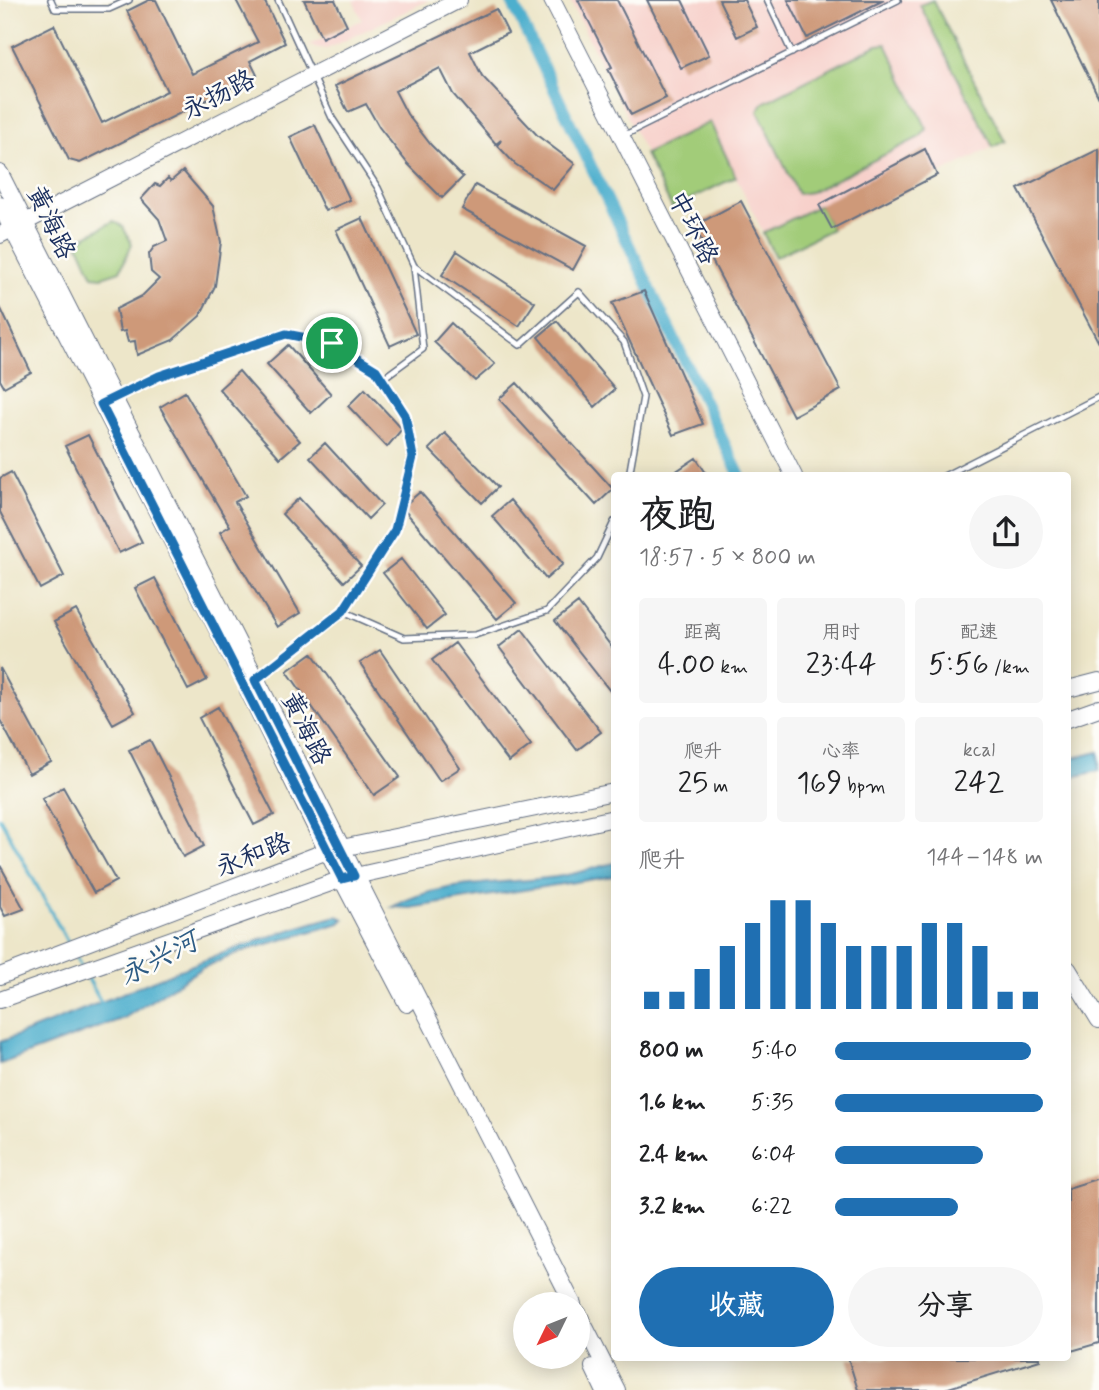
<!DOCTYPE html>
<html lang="zh">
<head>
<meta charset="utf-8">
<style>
  :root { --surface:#fff; --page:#f6f6f6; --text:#202124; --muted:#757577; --accent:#1f6fb2 }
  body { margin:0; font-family:Mynerve,"LXGW WenKai TC",sans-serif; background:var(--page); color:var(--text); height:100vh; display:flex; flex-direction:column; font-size:26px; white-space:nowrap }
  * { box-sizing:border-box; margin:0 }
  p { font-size:23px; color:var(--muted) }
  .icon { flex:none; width:38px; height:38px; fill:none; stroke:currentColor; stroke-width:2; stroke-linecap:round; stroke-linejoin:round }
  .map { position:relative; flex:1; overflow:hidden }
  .panel { position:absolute; left:611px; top:472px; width:460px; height:889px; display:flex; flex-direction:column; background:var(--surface); border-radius:7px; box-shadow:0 4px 18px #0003 }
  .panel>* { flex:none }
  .needle { width:46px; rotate:227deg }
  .buttons { position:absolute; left:513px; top:1292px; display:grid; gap:14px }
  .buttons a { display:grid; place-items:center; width:77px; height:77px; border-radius:50%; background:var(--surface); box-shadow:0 4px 18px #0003; font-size:35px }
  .pin { position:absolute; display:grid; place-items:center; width:60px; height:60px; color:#fff; margin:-30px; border:4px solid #fff; border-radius:50%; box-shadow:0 2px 7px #0007 }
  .round { display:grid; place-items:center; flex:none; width:74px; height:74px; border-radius:37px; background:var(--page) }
  .head { display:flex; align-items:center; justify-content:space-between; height:119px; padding:0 28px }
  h1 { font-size:38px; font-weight:600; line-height:52px }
  .figures { display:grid; grid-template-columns:repeat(3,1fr); gap:10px; height:119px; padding:7px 28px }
  .figures div { display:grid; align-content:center; border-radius:7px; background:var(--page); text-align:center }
  .figures b { font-size:30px; font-weight:600 }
  .figures small { font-size:19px; font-weight:400 }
  .figures p { font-size:19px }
  .chart { height:196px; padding:14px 28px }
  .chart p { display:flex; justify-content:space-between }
  .chart svg { width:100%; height:126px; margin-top:7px; stroke:var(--accent); stroke-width:6 }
  .cta { display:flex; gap:14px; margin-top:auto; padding:14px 28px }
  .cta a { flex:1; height:80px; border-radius:42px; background:var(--accent); color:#fff; font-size:28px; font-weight:600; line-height:80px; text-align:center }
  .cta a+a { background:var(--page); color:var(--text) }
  ul { padding:0 28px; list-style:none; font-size:23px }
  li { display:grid; grid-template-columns:112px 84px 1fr; align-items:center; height:52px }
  li i { height:18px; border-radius:9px; background:var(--accent) }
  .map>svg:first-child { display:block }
  .built { fill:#f7d0ca }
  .green { fill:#a2cc79; stroke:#5e7e6c; stroke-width:2 }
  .water { fill:#4eafcd; stroke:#346f96; stroke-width:2 }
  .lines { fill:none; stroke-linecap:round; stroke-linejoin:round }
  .stream { stroke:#4eafcd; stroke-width:3.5 }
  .canal { stroke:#4eafcd; stroke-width:12 }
  .building { fill:#ce9979 }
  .lane-casing { stroke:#646f83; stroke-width:8 }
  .secondary-casing { stroke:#646f83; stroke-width:18 }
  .lane { stroke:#fff; stroke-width:5 }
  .secondary { stroke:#fff; stroke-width:16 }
  .route-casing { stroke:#fff; stroke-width:14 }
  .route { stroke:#1f6fb2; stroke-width:9 }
  .labels { text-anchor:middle; stroke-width:5; stroke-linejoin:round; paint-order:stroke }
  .street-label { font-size:26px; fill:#1b2f5e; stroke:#fdfcf7 }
  .water-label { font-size:28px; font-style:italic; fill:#2d5c85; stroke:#fdfcf7 }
</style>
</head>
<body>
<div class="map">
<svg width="1099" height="1390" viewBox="0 0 1099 1390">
  <rect width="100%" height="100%" fill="#fdfcf7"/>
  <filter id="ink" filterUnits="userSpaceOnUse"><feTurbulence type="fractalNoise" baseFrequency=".0143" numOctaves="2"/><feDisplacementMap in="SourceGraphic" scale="14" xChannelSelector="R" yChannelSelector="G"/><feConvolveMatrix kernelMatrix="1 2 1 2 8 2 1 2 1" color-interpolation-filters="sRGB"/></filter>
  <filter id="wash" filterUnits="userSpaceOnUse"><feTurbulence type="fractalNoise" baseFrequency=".00686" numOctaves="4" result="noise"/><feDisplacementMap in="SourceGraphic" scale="28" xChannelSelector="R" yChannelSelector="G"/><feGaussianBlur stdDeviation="1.57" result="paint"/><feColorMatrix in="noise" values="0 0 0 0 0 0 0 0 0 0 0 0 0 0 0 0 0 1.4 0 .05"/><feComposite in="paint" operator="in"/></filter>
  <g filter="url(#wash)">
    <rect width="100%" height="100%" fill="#ede6c9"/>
    <path class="built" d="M353 0H429L327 49 307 46 362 20Z
      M570 0H933L1005 141 775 257 736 177 672 208Z"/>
    <path class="green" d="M933 0 1005 141 993 147 920 5Z
      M886 44 927 129 920 137 811 192 798 194 758 111 763 103 877 45Z
      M710 122 736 177 672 208 645 154Z
      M820 205 832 229 775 257 763 233Z
      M114 221 123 227 132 244 120 271 102 277 93 276 77 241Z"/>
    <path class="water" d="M1099 752V771L1068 778V759Z
      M614 863V876L410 908 392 907C441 879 507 885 562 876 579 873 597 867 614 863Z
      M337 916 344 919 340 923 243 951 202 968 124 1018 0 1064V1042C113 1000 221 947 337 916Z"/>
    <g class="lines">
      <path class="stream" d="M0 818 69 945
        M73 952 81 967
        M85 973 103 1006"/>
      <path class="canal" d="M511 0 740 476"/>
    </g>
    <g id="blocks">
      <path class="building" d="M149 0H156L192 74 258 42 236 0H264L285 43 250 61 257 75 80 163 69 160 12 46 54 25 102 123 167 91 127 11Z
        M304 0H335L347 25 322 38Z
        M578 0H617L666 98 631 115 608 69 612 67Z
        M647 0H682L709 55 681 68Z
        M719 0H744L757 27 737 37Z
        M788 0H884L807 38Z
        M1051 0H1099V98Z
        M496 9 508 33 470 52 482 76 538 136 575 164 553 190 515 164 498 146 501 140 496 144 453 94 440 68 395 91 407 114 431 145 463 177 442 198 408 164 379 127 366 104 348 112 335 86Z
        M315 125 350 200 325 211 290 137Z
        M925 149 937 175 832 229 819 205Z
        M1099 149V343L1018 189Z
        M183 171 213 206 221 242 215 286 200 316 173 340 137 355 135 341 128 342 125 331 120 332 116 309 142 296 159 279 151 272 149 254 154 247 167 241 159 219 141 199 155 184 160 186 168 178 171 181Z
        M475 185 586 246 573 270 462 209Z
        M741 201 841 390 793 416 694 226Z
        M362 218 416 334 390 346 336 230Z
        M457 251 535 302 519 326 442 275Z
        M644 291 703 424 673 435 612 303Z
        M0 307 31 372 4 387 0 380Z
        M557 321 615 389 595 407 538 337Z
        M451 323 495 364 475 381 434 342Z
        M288 345 331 394 311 413 267 364Z
        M239 371 300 441 280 458 219 389Z
        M517 383 613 489 596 505 499 399Z
        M365 389 402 429 387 447 348 406Z
        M185 392 246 496 235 502 300 613 277 627 220 532 230 526 160 407Z
        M445 433 498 487 482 503 429 449Z
        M88 435 142 542 119 553 65 446Z
        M325 443 382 505 368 519 310 457Z
        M696 458 708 476H669Z
        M11 472 64 576 40 589 0 512V478Z
        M420 492 516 603 497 619 405 511 407 503Z
        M299 498 361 566 344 582 282 514Z
        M510 500 563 564 546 579 492 516Z
        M401 559 445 615 427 629 383 573Z
        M155 578 207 680 188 690 135 588Z
        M578 603 614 650V696L555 621Z
        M76 610 135 712 113 724 54 622Z
        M522 629 601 732 577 750 499 647Z
        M455 643 531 745 509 762 432 660Z
        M380 650 460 768 440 781 360 663Z
        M312 653 400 777 374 795 287 671Z
        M0 668 51 762 29 774 0 720Z
        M218 707 274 815 254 825 199 718Z
        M150 740 204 846 183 857 129 750Z
        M63 787 116 881 94 893 42 799Z
        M0 865 24 909 5 916 0 907Z
        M1099 1178V1343L1068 1352V1188Z
        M848 1358H1040V1360L942 1390H858Z"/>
    </g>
  </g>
  <g filter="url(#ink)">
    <use href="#blocks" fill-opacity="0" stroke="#646f83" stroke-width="2"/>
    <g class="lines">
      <g class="lane-casing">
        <path id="lane" d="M51 0 55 9H109L129 0
          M278 0 332 118 378 188 414 266 520 345 579 292 624 342 643 397 629 476
          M767 0 792 53
          M623 136 898 0
          M382 379 423 349 414 267
          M117 396 159 376 286 334 332 343 376 370 405 415 413 457 395 530 343 611 258 678
          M944 476 1099 397
          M343 611 404 638 475 635 547 611 597 558 614 522"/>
      </g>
      <g class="secondary-casing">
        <path id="secondary" d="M552 0 794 476
          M0 173 573 1304
          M0 205 235 664
          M0 235 459 0
          M1068 689 1099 681
          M248 690 327 851 407 1004
          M1068 719 1099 708
          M1068 969 1099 1020
          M0 976 327 851 614 792
          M0 1000 342 879 614 818
          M578 1313 617 1390
          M593 1367 604 1390"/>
      </g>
      <use href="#lane" class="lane"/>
      <use href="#secondary" class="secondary"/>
    </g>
  </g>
  <g class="lines" filter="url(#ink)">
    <g class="route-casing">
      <path id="route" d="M286 334 332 343 376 370 405 415 413 457 395 530 343 611 255 680 354 876 342 879 101 404 159 376Z"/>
    </g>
    <use href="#route" class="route"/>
  </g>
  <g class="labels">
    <g class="street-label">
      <text transform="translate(218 94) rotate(-27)" y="9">永扬路</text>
      <text transform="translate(52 222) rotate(64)" y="9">黄海路</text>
      <text transform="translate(694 227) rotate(63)" y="9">中环路</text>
      <text transform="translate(307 728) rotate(63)" y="9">黄海路</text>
      <text transform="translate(253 854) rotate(-21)" y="9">永和路</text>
    </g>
    <g class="water-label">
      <text transform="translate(158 957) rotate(-27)" y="10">永兴河</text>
    </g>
  </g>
</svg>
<div class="buttons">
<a><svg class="needle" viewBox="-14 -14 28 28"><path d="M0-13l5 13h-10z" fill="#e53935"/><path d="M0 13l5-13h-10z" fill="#757577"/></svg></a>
</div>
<div class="pin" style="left:332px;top:343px;background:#1e9e55"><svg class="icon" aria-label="arrive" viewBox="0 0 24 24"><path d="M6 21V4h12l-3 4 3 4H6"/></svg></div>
<section class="panel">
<div class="head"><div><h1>夜跑</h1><p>18:57 · 5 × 800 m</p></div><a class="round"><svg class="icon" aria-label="share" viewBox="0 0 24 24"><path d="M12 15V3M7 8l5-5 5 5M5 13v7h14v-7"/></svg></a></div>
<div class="figures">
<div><p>距离</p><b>4.00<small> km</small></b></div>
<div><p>用时</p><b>23:44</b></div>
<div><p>配速</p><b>5:56<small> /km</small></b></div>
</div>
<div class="figures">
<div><p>爬升</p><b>25<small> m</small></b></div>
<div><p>心率</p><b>169<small> bpm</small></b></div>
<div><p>kcal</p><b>242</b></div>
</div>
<div class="chart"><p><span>爬升</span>144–148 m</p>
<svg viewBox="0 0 160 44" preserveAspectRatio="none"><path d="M5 44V38M15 44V38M25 44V30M35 44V22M45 44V14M55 44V6M65 44V6M75 44V14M85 44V22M95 44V22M105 44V22M115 44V14M125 44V14M135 44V22M145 44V38M155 44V38"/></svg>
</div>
<ul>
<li><b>800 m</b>5:40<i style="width:94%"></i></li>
<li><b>1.6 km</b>5:35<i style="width:100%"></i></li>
<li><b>2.4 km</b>6:04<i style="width:71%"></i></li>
<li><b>3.2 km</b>6:22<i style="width:59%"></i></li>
</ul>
<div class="cta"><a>收藏</a><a>分享</a></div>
</section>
</div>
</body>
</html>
